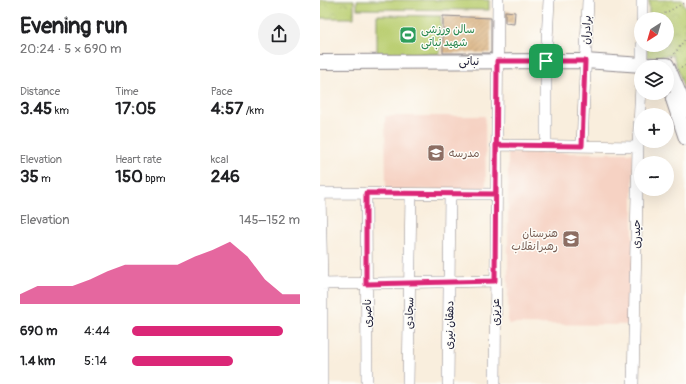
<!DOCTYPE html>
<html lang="en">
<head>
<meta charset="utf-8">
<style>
  :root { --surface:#fff; --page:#f2f2f2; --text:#202124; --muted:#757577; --accent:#db2777 }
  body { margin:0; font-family:Pangolin,"Playpen Sans Arabic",sans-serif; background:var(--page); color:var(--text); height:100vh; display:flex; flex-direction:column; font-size:15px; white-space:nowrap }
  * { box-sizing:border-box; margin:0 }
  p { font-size:13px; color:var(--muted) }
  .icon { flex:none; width:22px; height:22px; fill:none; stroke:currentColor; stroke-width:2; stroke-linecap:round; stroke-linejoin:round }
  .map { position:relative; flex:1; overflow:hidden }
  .drawer { display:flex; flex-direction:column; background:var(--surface); width:320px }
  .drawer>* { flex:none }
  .needle { width:26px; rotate:217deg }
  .tools { position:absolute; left:314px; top:12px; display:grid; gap:8px }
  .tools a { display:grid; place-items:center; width:40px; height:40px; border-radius:50%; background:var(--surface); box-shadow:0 4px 16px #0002; font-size:20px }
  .pin { position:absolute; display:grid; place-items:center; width:34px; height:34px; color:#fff; margin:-17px; border-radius:8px; box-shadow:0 2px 6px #0006 }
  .round { display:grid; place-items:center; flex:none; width:42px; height:42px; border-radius:21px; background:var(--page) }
  .overview { display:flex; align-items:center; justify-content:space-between; height:68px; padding:0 20px }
  h1 { font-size:22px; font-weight:700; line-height:30px }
  .figures { display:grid; grid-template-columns:repeat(3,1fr); gap:6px; height:68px; padding:4px 20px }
  .figures div { display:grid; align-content:center }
  .figures b { font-size:17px; font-weight:700 }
  .figures small { font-size:11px; font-weight:400 }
  .figures p { font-size:11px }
  .chart { height:112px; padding:8px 20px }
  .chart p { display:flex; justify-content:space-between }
  .chart svg { width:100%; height:72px; margin-top:4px; fill:var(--accent); opacity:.7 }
  ul { padding:0 20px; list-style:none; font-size:13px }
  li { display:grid; grid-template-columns:64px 48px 1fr; align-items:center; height:30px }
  li i { height:10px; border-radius:5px; background:var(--accent) }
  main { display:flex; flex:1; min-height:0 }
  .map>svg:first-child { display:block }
  .built { fill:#f6d2c3 }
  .green { fill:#bbcf73; stroke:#6e7857 }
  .park { fill:url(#park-crowns); stroke:#6e7857 }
  .building { fill:url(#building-hatch) }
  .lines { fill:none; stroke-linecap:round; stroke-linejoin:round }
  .minor-casing { stroke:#8e888c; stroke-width:12 }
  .major-casing { stroke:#8e888c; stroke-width:16 }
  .path { stroke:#8e888c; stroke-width:1.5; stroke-dasharray:1 3; stroke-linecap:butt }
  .minor { stroke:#fff; stroke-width:11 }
  .major { stroke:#fff; stroke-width:14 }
  .route-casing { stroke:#fff; stroke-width:8 }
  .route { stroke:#db2777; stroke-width:5 }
  .labels { text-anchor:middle; stroke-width:3; stroke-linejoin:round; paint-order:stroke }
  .leisure-label { font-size:11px; fill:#27864d; stroke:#fdfcf7; text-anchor:start }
  .street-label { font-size:11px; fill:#22223b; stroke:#fdfcf7 }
  .education-label { font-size:11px; fill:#785e54; stroke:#fdfcf7; text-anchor:start }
</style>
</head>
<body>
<main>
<section class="drawer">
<div class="overview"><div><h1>Evening run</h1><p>20:24 · 5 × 690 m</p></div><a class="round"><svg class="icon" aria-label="share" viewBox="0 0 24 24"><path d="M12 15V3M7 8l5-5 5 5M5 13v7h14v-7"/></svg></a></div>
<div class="figures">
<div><p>Distance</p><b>3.45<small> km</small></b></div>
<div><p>Time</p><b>17:05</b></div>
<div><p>Pace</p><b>4:57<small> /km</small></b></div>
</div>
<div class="figures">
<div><p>Elevation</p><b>35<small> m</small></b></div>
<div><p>Heart rate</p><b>150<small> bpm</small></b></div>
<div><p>kcal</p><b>246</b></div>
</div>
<div class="chart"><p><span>Elevation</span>145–152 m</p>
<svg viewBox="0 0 160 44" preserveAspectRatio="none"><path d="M0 44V38L10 33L20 33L30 33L40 29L50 24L60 20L70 20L80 20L90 20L100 15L110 11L120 6L130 15L140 29L150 38L160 38V44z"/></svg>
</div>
<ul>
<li><b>690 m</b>4:44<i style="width:90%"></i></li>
<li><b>1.4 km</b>5:14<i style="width:60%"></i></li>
</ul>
</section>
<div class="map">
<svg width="366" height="384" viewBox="0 0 366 384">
  <defs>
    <pattern id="park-crowns" width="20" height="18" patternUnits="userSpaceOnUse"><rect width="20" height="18" fill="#bbcf73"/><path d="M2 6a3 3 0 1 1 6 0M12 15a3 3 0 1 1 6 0" fill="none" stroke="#a0b164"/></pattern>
    <pattern id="building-hatch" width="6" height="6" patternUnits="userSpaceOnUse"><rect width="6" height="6" fill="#dbb686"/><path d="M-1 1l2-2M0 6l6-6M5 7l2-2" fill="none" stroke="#bc9c75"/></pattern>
  </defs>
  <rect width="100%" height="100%" fill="#fdfcf7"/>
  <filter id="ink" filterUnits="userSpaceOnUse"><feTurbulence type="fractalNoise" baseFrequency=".025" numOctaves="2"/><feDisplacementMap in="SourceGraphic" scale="8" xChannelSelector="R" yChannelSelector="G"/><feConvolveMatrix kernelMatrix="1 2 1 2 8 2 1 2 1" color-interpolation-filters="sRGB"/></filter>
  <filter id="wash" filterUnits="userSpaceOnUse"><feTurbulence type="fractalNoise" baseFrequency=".012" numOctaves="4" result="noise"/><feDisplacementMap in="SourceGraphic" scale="16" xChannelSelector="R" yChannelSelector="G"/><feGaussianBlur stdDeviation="0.9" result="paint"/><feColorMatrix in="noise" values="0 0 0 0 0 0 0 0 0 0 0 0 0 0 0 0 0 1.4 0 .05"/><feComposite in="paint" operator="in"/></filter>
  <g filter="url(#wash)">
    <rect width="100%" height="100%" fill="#f9eedd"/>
    <path class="built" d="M65 116H165L166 189 66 190Z
      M188 153H313V325L188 324Z"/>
    <path class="green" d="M37 0H169V10L37 9Z
      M57 15 121 16 120 54H57Z"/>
    <path class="park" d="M0 0H34V18H0Z
      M329 0H362L366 7V95L353 55 327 57V45H347V19H329Z"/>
    <g id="blocks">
      <path class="building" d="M185 11 195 12 194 24 185 23Z
        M123 16 171 18V53H123Z"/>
    </g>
  </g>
  <g filter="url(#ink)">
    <use href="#blocks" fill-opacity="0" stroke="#8e888c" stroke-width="1"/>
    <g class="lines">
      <g class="minor-casing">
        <path id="minor" d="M322 19V0
          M322 67V45
          M176 145 318 147
          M226 146V61L229 0
          M262 146 268 0
          M0 193 2 284V384
          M0 193 176 194
          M46 193 47 384
          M0 284 175 281
          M88 384 91 194
          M128 384 130 194
          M175 384 178 0
          M313 384 318 147 321 85"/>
      </g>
      <g class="major-casing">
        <path id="major" d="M0 62 265 61 322 65H347L366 110
          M353 99 366 138"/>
      </g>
      <path class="path" d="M334 19 364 3
        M352 57 366 38
        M361 68 366 65"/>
      <use href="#minor" class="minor"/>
      <use href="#major" class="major"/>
    </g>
  </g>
  <g class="lines" filter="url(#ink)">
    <g class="route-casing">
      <path id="route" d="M226 61H177L176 194 46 193V284L175 281 176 145 262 146 265 61H226"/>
    </g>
    <use href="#route" class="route"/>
  </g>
  <defs>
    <g id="stadium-square" transform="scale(0.9)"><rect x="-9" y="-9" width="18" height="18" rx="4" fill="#2e9e5b" stroke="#fdfcf7"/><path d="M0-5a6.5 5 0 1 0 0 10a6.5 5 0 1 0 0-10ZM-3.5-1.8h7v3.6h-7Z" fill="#fff"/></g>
    <g id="school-square" transform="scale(0.9)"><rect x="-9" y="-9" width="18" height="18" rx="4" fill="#8d6e63" stroke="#fdfcf7"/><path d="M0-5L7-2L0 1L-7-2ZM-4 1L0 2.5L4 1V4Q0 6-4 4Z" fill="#fff"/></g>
  </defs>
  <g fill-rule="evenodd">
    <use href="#stadium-square" x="88" y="35"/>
    <use href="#school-square" x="116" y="153"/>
    <use href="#school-square" x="251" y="239"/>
  </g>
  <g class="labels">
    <g class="leisure-label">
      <text x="101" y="33">سالن ورزشی<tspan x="101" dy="13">شهید نباتی</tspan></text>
    </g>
    <g class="street-label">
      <text transform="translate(266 30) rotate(-87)" y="4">برادران</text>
      <text x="149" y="65">نباتی</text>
      <text transform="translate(316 234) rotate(-89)" y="4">حیدری</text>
      <text transform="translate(175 312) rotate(-90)" y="4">عزیزی</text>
      <text transform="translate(47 313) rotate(-90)" y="4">ناصری</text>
      <text transform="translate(89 313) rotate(-89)" y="4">سجادی</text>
      <text transform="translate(129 325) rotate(-89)" y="4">دهقان نیری</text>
    </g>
    <g class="education-label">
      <text x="129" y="157">مدرسه</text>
      <text x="238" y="237" text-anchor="end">هنرستان<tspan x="238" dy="13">رهبرانقلاب</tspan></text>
    </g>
  </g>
</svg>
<div class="tools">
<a><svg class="needle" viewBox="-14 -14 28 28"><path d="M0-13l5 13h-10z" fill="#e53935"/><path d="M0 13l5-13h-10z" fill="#757577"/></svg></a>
<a><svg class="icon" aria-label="layers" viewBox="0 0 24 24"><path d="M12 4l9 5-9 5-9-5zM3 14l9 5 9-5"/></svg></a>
<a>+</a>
<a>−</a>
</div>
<div class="pin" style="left:226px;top:61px;background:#1e9e55"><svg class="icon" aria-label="arrive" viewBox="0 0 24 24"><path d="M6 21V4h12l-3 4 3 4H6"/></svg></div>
</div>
</main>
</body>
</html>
